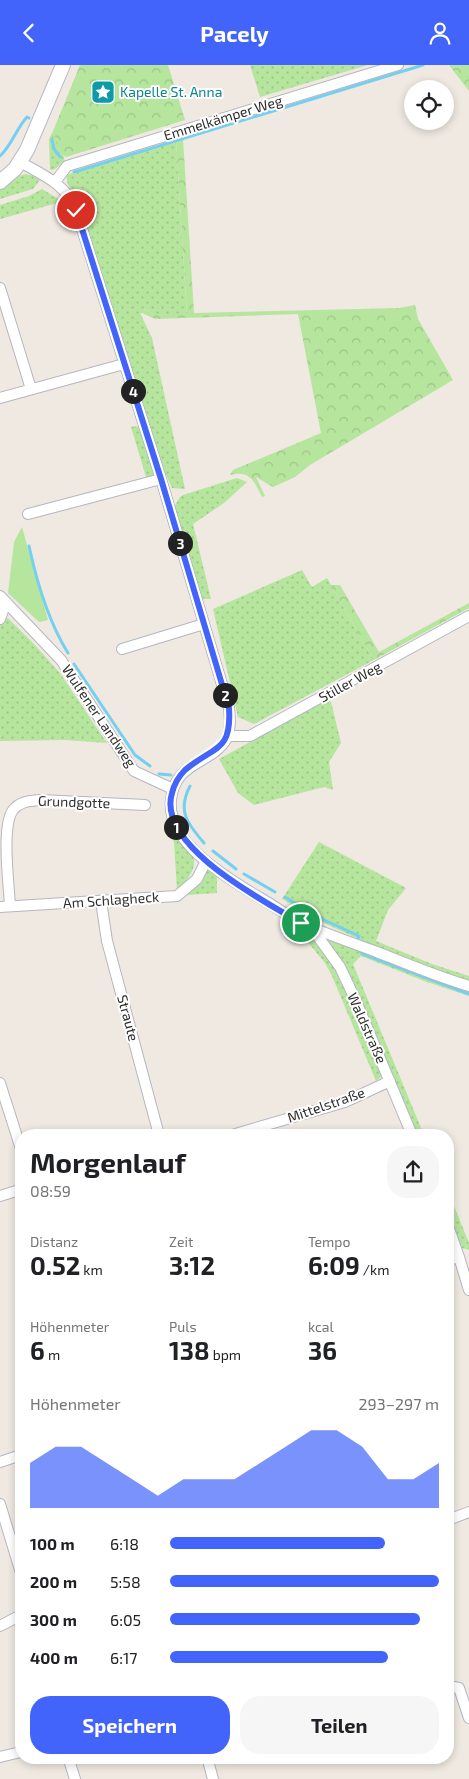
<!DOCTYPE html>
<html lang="de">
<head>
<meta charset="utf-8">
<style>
  :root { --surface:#fff; --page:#f6f6f6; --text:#202124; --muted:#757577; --accent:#4264fb }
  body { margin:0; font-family:"Exo 2",sans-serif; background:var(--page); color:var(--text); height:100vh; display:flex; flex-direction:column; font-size:19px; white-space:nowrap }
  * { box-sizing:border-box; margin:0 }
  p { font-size:16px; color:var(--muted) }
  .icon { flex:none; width:28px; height:28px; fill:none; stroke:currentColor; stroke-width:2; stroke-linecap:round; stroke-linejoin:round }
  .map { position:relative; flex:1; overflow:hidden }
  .side { position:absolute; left:15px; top:1064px; width:439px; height:635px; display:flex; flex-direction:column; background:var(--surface); border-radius:20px; box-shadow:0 2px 8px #0003 }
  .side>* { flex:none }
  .buttons { position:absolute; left:404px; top:15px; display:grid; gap:10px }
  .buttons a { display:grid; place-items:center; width:50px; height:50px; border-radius:50%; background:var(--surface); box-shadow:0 2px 8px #0003; font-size:25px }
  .pin { position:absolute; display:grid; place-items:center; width:42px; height:42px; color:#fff; margin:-21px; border:2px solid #fff; border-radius:50%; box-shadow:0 1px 5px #0007 }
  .km { position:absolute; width:25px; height:25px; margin:-12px; border-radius:50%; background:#222; color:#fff; font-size:14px; line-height:25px; text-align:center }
  .round { display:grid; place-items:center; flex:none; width:52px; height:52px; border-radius:20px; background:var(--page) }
  .headline { display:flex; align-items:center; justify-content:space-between; height:85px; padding:0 15px }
  h1 { font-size:28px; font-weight:700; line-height:38px }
  .figures { display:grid; grid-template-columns:repeat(3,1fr); gap:8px; height:85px; padding:5px 15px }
  .figures div { display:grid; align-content:center }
  .figures b { font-size:25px; font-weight:700 }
  .figures small { font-size:14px; font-weight:400 }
  .figures p { font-size:14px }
  .chart { height:140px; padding:10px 15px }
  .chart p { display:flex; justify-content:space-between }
  .chart svg { width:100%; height:90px; margin-top:5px; fill:var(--accent); opacity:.7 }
  .primary-button { display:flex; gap:10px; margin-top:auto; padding:10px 15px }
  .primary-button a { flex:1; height:58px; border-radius:20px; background:var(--accent); color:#fff; font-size:20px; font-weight:700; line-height:58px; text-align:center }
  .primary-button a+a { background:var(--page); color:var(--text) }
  ul { padding:0 15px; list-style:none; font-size:16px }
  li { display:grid; grid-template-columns:80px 60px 1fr; align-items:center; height:38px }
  li i { height:12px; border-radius:6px; background:var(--accent) }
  header { display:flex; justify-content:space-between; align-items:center; height:65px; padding:0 15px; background:var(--accent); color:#fff; font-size:22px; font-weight:700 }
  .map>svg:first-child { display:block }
  .grass { fill:url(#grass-dots) }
  .forest { fill:url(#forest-crowns) }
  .park { fill:#b6e59e }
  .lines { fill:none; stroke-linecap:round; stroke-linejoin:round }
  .stream { stroke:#75cff0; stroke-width:3 }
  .minor-casing { stroke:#b4b7c1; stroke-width:12 }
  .secondary-casing { stroke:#b4b7c1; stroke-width:16 }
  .minor { stroke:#fff; stroke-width:10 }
  .secondary { stroke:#fff; stroke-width:14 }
  .route-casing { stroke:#fff; stroke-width:10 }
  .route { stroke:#4264fb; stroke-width:6 }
  .labels { text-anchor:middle; stroke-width:4; stroke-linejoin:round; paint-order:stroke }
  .culture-label { font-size:14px; fill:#0d838f; stroke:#fff; text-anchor:start }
  .street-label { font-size:14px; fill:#2e2e2e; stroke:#fff }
</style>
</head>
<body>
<header><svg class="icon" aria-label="back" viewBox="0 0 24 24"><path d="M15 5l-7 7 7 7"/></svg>Pacely<svg class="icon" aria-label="person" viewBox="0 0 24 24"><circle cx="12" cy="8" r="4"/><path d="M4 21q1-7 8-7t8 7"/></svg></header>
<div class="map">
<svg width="469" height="1714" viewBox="0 0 469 1714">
  <defs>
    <pattern id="grass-dots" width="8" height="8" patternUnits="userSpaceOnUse" patternTransform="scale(1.25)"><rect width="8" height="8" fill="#b6e59e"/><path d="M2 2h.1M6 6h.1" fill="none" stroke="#9dc588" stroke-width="1.8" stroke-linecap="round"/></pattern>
    <pattern id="forest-crowns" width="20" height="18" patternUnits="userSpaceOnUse" patternTransform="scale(1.25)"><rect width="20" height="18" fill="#b6e59e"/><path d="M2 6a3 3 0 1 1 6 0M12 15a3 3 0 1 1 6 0" fill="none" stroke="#9dc588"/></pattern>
  </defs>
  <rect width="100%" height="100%" fill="#efe9e1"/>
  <path class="grass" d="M250 0H368L260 32Z
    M53 66 65 96 55 104 50 105 49 74Z
    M176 76 187 249 155 250 145 244 142 248H140L152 273 185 424 172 423 166 410 162 407 78 135 68 120 66 110Z
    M26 109 33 111 40 115 33 124 0 134V123L19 111Z
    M42 124 62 136 69 156 61 137 0 154V140L29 131Z
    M135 361 140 362 154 406 153 412 147 415 131 362Z
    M237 413 247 417 224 438 193 459 211 534H201L174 442 180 432 183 430Z
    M302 505 312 522 327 513 374 595 254 659 238 652 213 544Z
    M8 553 33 578 60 608 107 678 65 675 0 676V559L1 555Z
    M327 635 331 637 341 678 329 697 333 725 324 722 254 740 238 728 219 694Z
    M177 770C188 784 201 791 190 810 186 817 184 822 177 825L174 777 172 773Z
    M319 777 406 823 388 845 376 876 432 899 469 911V918L389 888 289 842 291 839 282 834Z
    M208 803 217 807V828L187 830 201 808Z
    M320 869 469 925V931L424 916 361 891 353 899 424 1070H415Z
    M314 874 337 906 344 919 381 1009V1012L376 1016 332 911 325 898 306 875Z
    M448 1126 469 1178V1185L462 1183 448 1148Z"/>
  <path class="forest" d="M80 0H168L185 55 66 92 62 90 53 66Z
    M449 0H469V26Z
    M183 74 194 248 399 243 415 240 418 254 453 315 310 400 295 412 273 422 256 412 265 431 262 432C254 416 250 405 230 410L233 405 321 368 298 249 155 254 142 248 145 244 155 250 187 248 176 76Z
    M331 520H340L379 587 469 538V543L374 595Z"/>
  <path class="park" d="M22 462 48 555 39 557 8 528 14 477Z"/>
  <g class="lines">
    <path class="stream" d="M52 75 54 84 60 92
      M0 91C12 80 16 64 27 52L29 53
      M74 107 423 0
      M29 481C37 518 48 556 68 588
      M74 599 135 690 150 701
      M159 709 171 710
      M190 721C177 746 187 758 204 778
      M213 786 236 804
      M244 809 275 827
      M285 832 296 839 298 843 359 871 358 873
      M360 886 363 889 469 929"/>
    <g class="minor-casing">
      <path id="minor" d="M20 97C43 110 66 119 76 145L161 414 229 643C230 653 231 663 227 673 213 699 174 696 171 735 166 780 234 817 267 837 279 844 290 853 303 859 327 869 352 878 377 887 407 899 438 912 469 921
        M55 117 67 101 398 0
        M0 223 31 324
        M0 333 124 299
        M28 449 161 414
        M0 531 61 595 134 706 173 724
        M0 554 6 537
        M122 584 204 559
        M228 671H250L469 551
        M101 836 107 876 159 1070
        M10 841C9 820 1 761 13 745 20 736 30 736 40 735L145 740
        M0 842 177 831 197 814 206 796
        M311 862 340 902 356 936 412 1070
        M0 1018 21 1084
        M232 1070 345 1037 390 1016
        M0 1131 16 1126 21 1127
        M448 1161 459 1192 469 1225
        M448 1195 459 1192
        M0 1397 21 1390
        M0 1439 21 1508
        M448 1455 469 1447
        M0 1561 21 1550
        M448 1621 459 1623 469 1653
        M0 1692 21 1687
        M68 1692 75 1714
        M207 1692 213 1714"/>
    </g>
    <g class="secondary-casing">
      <path id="secondary" d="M0 117 15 104 27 85 63 0"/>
    </g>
    <use href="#minor" class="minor"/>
    <use href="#secondary" class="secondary"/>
  </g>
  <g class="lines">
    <g class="route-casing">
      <path id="route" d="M76 145 161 414 229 643C232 688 213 681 185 705 179 711 174 720 172 728 156 781 264 836 301 858"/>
    </g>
    <use href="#route" class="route"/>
  </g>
  <defs>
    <g id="sight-square" transform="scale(1.25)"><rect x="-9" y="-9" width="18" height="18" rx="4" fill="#0f9aa8" stroke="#fff"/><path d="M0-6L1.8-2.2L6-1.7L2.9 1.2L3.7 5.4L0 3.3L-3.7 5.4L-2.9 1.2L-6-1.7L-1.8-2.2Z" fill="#fff"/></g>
  </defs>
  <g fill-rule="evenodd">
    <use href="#sight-square" x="103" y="27"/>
  </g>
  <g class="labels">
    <g class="culture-label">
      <text x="120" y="32">Kapelle St. Anna</text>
    </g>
    <g class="street-label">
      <text transform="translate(223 53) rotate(-17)" y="5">Emmelkämper Weg</text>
      <text transform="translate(350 617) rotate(-29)" y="5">Stiller Weg</text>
      <text transform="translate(99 651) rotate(56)" y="5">Wulfener Landweg</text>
      <text transform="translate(74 737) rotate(2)" y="5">Grundgotte</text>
      <text transform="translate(111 835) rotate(-4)" y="5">Am Schlagheck</text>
      <text transform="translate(128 953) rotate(75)" y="5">Straute</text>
      <text transform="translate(367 963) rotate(66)" y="5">Waldstraße</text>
      <text transform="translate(326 1040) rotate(-19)" y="5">Mittelstraße</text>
    </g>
  </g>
</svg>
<div class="buttons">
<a><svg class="icon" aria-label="locate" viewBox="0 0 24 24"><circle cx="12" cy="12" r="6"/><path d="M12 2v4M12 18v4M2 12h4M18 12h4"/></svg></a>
</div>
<div class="pin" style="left:301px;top:858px;background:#1e9e55"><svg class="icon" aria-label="arrive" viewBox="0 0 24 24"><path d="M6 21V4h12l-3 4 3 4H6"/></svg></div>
<div class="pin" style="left:76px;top:145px;background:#d93025"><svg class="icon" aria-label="check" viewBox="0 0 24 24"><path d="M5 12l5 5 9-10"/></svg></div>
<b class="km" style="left:176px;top:762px">1</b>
<b class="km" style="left:225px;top:630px">2</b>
<b class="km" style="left:180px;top:478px">3</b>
<b class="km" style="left:133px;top:326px">4</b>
<section class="side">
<div class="headline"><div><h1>Morgenlauf</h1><p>08:59</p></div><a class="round"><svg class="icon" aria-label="share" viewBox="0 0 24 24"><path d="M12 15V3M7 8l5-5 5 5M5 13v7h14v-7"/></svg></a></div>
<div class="figures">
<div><p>Distanz</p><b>0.52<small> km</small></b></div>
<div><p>Zeit</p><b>3:12</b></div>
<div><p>Tempo</p><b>6:09<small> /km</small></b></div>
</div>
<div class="figures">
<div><p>Höhenmeter</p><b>6<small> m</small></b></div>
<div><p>Puls</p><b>138<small> bpm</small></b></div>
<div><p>kcal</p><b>36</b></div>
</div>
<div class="chart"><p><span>Höhenmeter</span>293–297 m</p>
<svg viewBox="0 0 160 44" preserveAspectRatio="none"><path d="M0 44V22L10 14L20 14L30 22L40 30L50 38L60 30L70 30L80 30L90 22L100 14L110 6L120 6L130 14L140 30L150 30L160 22V44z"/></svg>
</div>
<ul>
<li><b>100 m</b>6:18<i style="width:80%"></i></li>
<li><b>200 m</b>5:58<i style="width:100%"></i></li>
<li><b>300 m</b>6:05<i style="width:93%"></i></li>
<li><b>400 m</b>6:17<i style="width:81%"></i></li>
</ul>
<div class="primary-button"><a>Speichern</a><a>Teilen</a></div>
</section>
</div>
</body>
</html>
